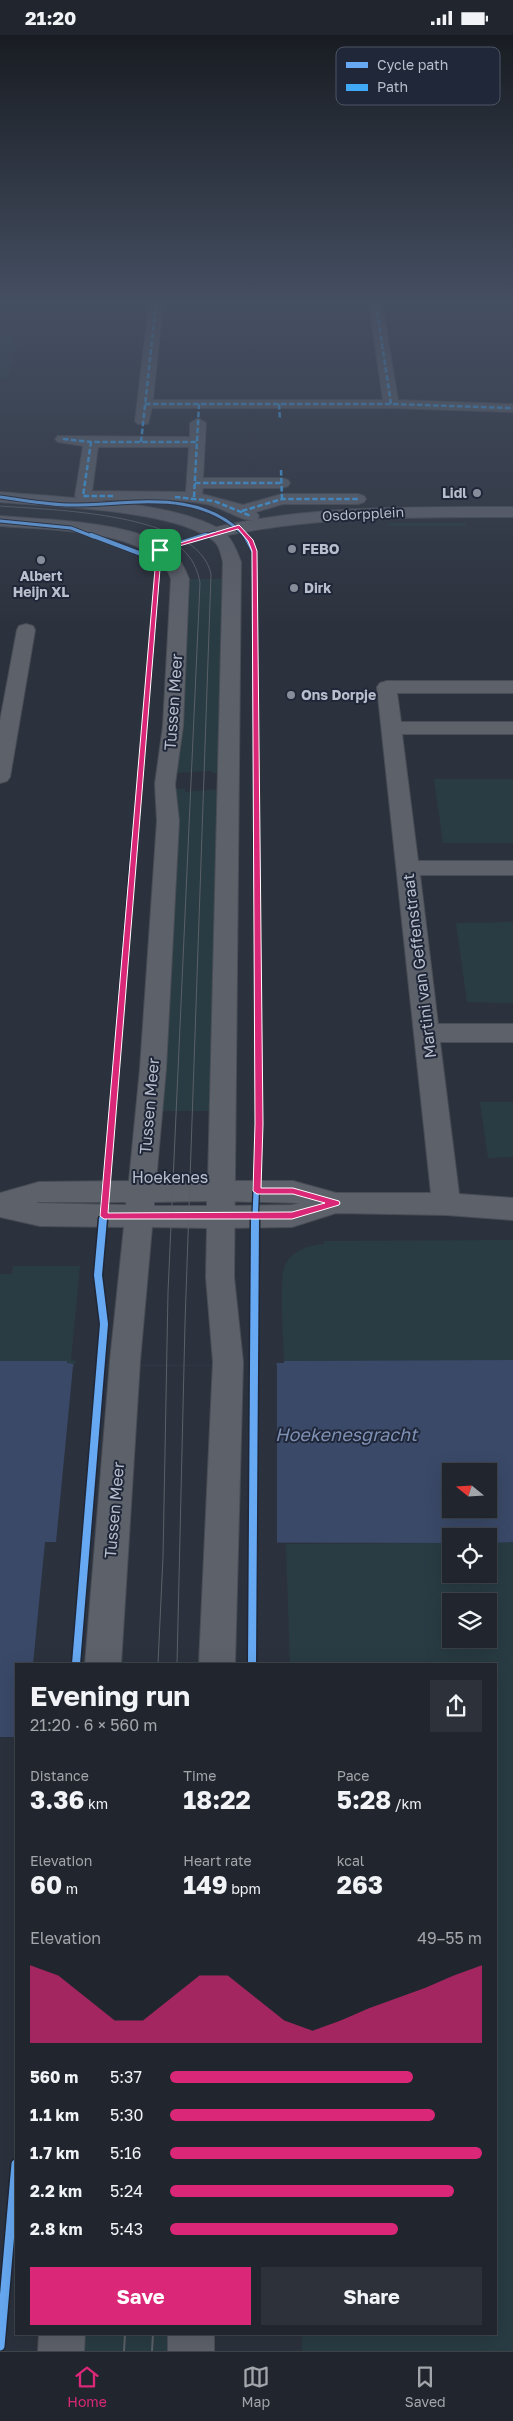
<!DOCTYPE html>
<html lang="en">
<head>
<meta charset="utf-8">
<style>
  :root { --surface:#21262e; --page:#2d323a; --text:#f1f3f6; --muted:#a2a5aa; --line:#3e434a; --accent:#db2777 }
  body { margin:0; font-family:"Golos Text",sans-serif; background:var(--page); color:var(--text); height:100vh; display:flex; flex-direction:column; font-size:19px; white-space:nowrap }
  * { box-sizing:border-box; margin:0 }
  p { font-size:16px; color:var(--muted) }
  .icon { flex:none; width:28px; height:28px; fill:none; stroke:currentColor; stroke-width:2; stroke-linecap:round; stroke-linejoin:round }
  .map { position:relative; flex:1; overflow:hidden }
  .side { position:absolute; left:15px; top:1628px; width:482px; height:672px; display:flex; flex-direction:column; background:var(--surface); border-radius:0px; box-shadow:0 5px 20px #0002,0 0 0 1px var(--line) }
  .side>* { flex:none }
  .needle { width:32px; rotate:288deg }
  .controls { position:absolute; left:442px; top:1428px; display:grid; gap:10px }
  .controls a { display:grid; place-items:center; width:55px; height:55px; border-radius:0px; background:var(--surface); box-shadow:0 5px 20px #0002,0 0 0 1px var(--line); font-size:25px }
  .pin { position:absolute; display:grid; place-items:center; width:42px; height:42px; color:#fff; margin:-21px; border-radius:10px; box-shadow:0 2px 8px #0006 }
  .round { display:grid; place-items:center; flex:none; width:52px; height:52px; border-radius:0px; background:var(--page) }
  .summary { display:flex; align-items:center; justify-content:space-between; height:85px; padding:0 15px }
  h1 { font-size:28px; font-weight:700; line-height:38px }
  .stats { display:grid; grid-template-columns:repeat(3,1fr); gap:8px; height:85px; padding:5px 15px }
  .stats div { display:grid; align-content:center }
  .stats b { font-size:25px; font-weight:700 }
  .stats small { font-size:14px; font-weight:400 }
  .stats p { font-size:14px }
  .chart { height:140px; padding:10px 15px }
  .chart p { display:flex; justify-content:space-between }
  .chart svg { width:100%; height:90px; margin-top:5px; fill:var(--accent); opacity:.7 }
  .action { display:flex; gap:10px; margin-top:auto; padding:10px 15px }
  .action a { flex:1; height:58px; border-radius:0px; background:var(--accent); color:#fff; font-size:20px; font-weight:700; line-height:58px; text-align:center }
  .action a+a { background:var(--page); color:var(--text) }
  ul { padding:0 15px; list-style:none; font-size:16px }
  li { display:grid; grid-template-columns:80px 60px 1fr; align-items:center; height:38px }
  li i { height:12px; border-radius:6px; background:var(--accent) }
  .status { display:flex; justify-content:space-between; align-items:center; height:35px; padding:0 25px; background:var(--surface); direction:ltr }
  .status svg { height:14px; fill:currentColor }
  .menu { display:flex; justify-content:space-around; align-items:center; height:70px; border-top:1px solid var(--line); background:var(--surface); font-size:14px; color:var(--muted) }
  .menu a { display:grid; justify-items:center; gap:2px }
  .menu .selected { color:var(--accent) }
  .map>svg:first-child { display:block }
  .green { fill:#293c43; fill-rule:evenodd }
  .water { fill:#3a4968; fill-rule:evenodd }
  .pier { fill:#2c323d }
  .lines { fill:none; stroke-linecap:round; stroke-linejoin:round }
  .pedestrian-casing { stroke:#494d55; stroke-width:2 }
  .minor-casing { stroke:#494d55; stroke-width:2 }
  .tertiary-casing { stroke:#494d55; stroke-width:2 }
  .pedestrian { fill:#5d616a; fill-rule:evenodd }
  .minor { fill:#5d616a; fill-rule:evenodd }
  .tertiary { fill:#5d616a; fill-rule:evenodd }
  .tram-far1 { stroke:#5b6068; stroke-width:1 }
  .tram { stroke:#5b6068; stroke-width:2 }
  .quiet { stroke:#3fa9f5; stroke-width:2.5; stroke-dasharray:5.5 2.5; stroke-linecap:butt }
  .cycleway-far4-casing { stroke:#1f2738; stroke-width:5 }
  .cycleway-far3-casing { stroke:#1f2738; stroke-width:6 }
  .cycleway-far2-casing { stroke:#1f2738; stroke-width:8 }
  .cycleway-far1-casing { stroke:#1f2738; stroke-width:11 }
  .cycleway-casing { stroke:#1f2738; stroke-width:12 }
  .cycleway-far4 { stroke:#66a8f1; stroke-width:3 }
  .cycleway-far3 { stroke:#66a8f1; stroke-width:4.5 }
  .cycleway-far2 { stroke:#66a8f1; stroke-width:5.5 }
  .cycleway-far1 { stroke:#66a8f1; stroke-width:8 }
  .cycleway { stroke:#66a8f1; stroke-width:9 }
  .route { fill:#db2777; stroke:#fff; fill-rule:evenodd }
  .poi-dot { fill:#878d9a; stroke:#1f2738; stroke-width:2 }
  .labels { text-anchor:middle; stroke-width:4; stroke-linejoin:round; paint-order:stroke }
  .far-poi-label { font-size:14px; font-weight:bold; fill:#b8becc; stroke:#1f2738; text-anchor:start }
  .far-street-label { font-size:14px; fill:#b8becc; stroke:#1f2738 }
  .street-label { font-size:16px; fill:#b8becc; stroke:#1f2738 }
  .water-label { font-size:18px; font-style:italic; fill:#7e90b4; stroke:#1f2738 }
  .key { fill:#1f2738; stroke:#4d5464; stroke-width:1 }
  .key-label { font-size:14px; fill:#b8becc }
</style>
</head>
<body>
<div class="status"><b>21:20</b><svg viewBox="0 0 49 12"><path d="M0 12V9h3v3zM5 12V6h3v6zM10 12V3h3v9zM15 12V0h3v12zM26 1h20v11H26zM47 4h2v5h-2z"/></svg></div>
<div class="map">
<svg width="513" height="2316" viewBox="0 0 513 2316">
  <rect width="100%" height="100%" fill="#2c323d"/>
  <path class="green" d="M0 302H14L12 310H17L15 318H0Z
    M0 320H14L8 343H0Z
    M388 488H465L466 491H389Z
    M188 544H226L221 580 219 716 223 739 212 738V736L174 738 181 707 189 563Z
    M434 744H513V808H443Z
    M174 754H185V757L222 754 211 1076H161Z
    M513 887V968L467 967 456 888Z
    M480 1067H513V1122L488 1123Z
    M513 1205V1325L284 1326C284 1306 278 1242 286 1228 294 1215 310 1210 324 1209V1206Z
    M13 1231H80L71 1325 76 1326 75 1329H67V1326H0V1239H12Z
    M513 1507V2316H302V2299H496V1629H290L286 1509 451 1508V1539H489V1508ZM451 1566H489V1604H451Z
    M84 2299H169L168 2316H83Z"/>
  <path class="water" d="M513 1325V1507L489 1508V1501H451V1508L45 1507 33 1629H16V1702H0V1326H67V1328L73 1329 74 1331 276 1330 277 1328H284V1326ZM451 1436H489V1474H451Z"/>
  <path class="pier" d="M277 1330V1509L56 1507 73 1331Z"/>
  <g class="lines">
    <g class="pedestrian-casing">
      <path id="pedestrian" d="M149 269H163L153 365H383L369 269H382L398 365 513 369V377L391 373H152L148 389H138L135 386Z
        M198 383 206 388 203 443H282L288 445 290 448 288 451 282 453H203L202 459 243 470 282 459H358L364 461 366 464 364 467 358 469H283L256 477 259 481 257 485C243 488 222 472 206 469 166 462 124 465 83 466L77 464 75 461 83 411 58 407 55 404 58 401 190 402V388ZM98 412H189L186 457 92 456Z"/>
    </g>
    <g class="minor-casing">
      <path id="minor" d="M513 472V482C412 482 313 481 214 503L208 502 206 498 208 494C308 470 411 472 513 472Z
        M26 589 33 591 35 595 10 742 7 746 0 748V686L17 595 19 591Z
        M387 646H513V658H397L401 687H513V699H402L418 826H513V840H420L438 989H513V1007H440L459 1159 513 1163V1185L446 1180 336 1178 292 1192 221 1193 211 1190 207 1182 211 1174 221 1171 292 1170 299 1168 222 1166 212 1163 208 1156 212 1149 222 1146H293L336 1158H431L377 652 380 648Z"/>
    </g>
    <g class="tertiary-casing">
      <path id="tertiary" d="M0 457C52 462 190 466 227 500 234 508 237 517 241 527L234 1242 243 1327 235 1629H199L213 1327 206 1242 207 1193 152 1192 140 1326 121 1629H85L110 1326 124 1192 40 1191 0 1182V1158L39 1147 129 1146 140 1034 157 786 155 749 163 691 171 544C156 493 45 495 0 491V481C45 485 136 486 171 515 179 523 185 533 189 544L183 691 175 749 179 786 166 1034 156 1146H208L223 527C221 520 220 511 214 506 174 474 53 472 0 467ZM207 1166V1171H154V1167ZM39 1167H126V1170L36 1168Z
        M39 2299H85L84 2316H38Z
        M168 2299H214V2316H168Z"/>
    </g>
    <use href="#pedestrian" class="pedestrian"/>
    <use href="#minor" class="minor"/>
    <use href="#tertiary" class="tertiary"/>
    <path class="tram-far1" d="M0 471C50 475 198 477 211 539L185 1288 177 1629
      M158 1629 163 1522 168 1257 200 548C196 525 184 512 163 501"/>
    <path class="tram" d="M124 2316 125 2299
      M152 2316 153 2299"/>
    <path class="quiet" d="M376 269 391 369
      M145 369H391L513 373
      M279 369 280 385
      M63 404 91 407
      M141 407 156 269
      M281 435 282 464
      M195 448H282
      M113 461H83L91 407H197
      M175 462 214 466 251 481
      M194 462 199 369
      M242 476 282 464H358"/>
    <g class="cycleway-far4-casing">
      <path id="cycleway-far4" d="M0 462C24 465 48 470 72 470 133 470 199 452 246 502
        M0 486 71 493 94 502
        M203 502 214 498"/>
    </g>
    <g class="cycleway-far3-casing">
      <path id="cycleway-far3" d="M91 500 144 520 158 534 135 801
        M245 500 254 517 256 801
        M144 520 206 500"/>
    </g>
    <g class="cycleway-far2-casing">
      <path id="cycleway-far2" d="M103 1185 135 799
        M255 1185 259 1089 256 799"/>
    </g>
    <g class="cycleway-far1-casing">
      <path id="cycleway-far1" d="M76 1629 104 1289 98 1240 103 1184
        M252 1629 255 1184"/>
    </g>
    <g class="cycleway-casing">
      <path id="cycleway" d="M0 2311 16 2129"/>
    </g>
    <use href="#cycleway-far4" class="cycleway-far4"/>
    <use href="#cycleway-far3" class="cycleway-far3"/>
    <use href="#cycleway-far2" class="cycleway-far2"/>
    <use href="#cycleway-far1" class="cycleway-far1"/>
    <use href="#cycleway" class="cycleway"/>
  </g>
  <linearGradient id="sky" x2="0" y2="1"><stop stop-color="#181c22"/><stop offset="0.45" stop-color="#454f62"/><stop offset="1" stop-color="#454f62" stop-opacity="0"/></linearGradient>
  <rect width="513" height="593" fill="url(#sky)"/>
  <path class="route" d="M239 490 253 505 257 516 263 1089 261 1153H293L339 1166 340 1168 339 1170 292 1184H104L100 1181 155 534 152 529 141 520ZM238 494 248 506 252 516 255 1089 253 1156 257 1159H293L325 1168 292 1177 108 1178 160 534 156 527 148 520Z"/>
  <g class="poi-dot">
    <circle cx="477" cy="458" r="5"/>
    <circle cx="292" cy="514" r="5"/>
    <circle cx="41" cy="525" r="5"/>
    <circle cx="294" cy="553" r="5"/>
    <circle cx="291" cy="660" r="5"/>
  </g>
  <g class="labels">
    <g class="far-poi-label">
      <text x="467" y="463" text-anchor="end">Lidl</text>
      <text x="302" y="519">FEBO</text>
      <text x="41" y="546" text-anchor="middle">Albert<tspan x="41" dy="16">Heijn XL</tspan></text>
      <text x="304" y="558">Dirk</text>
      <text x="301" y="665">Ons Dorpje</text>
    </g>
    <g class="far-street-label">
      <text transform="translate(363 479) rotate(-3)" y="5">Osdorpplein</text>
    </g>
    <g class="street-label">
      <text transform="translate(173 667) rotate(-86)" y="6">Tussen Meer</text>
      <text transform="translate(419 931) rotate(-97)" y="6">Martini van Geffenstraat</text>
      <text transform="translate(149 1071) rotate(-85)" y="6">Tussen Meer</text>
      <text x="170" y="1148">Hoekenes</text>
      <text transform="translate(114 1475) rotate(-85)" y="6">Tussen Meer</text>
    </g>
    <g class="water-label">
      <text x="346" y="1406">Hoekenesgracht</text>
    </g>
  </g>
  <rect x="336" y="12" width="164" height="58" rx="8" class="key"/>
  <rect x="346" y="27" width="22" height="6" fill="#66a8f1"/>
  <rect x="346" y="49" width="22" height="7" fill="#3fa9f5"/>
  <g class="key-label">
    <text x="377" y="35">Cycle path</text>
    <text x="377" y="57">Path</text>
  </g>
</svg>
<div class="controls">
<a><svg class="needle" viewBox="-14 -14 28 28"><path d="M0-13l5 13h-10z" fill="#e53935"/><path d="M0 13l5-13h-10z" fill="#a2a5aa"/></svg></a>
<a><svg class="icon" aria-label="locate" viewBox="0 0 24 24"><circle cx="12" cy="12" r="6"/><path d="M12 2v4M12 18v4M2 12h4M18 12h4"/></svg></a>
<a><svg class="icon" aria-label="layers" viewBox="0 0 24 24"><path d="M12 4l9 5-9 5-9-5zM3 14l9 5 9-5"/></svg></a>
</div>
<div class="pin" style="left:160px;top:515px;background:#1e9e55"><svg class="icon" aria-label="arrive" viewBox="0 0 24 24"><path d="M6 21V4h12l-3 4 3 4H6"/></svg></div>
<section class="side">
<div class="summary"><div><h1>Evening run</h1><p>21:20 · 6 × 560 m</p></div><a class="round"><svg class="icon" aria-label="share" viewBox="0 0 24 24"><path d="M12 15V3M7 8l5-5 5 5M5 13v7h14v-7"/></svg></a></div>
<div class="stats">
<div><p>Distance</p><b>3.36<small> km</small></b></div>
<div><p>Time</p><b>18:22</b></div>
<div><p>Pace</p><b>5:28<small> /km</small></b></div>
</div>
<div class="stats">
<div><p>Elevation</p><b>60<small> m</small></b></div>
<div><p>Heart rate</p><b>149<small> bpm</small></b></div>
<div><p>kcal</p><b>263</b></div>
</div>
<div class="chart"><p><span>Elevation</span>49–55 m</p>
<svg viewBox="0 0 160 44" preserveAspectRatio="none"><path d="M0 44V6L10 11L20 22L30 33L40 33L50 22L60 11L70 11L80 22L90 33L100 38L110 33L120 27L130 22L140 17L150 11L160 6V44z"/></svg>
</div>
<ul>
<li><b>560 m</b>5:37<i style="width:78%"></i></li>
<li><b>1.1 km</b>5:30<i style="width:85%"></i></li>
<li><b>1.7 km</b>5:16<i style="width:100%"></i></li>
<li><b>2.2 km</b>5:24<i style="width:91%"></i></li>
<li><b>2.8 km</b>5:43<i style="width:73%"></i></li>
</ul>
<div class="action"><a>Save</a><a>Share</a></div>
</section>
</div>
<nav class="menu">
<a class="selected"><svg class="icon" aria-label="home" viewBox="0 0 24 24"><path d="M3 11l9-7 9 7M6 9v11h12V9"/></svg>Home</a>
<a><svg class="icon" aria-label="map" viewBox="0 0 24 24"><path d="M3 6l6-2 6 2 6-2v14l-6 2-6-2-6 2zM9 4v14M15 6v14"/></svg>Map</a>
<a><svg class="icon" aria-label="saved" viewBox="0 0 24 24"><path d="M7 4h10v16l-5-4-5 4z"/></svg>Saved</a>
</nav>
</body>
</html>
